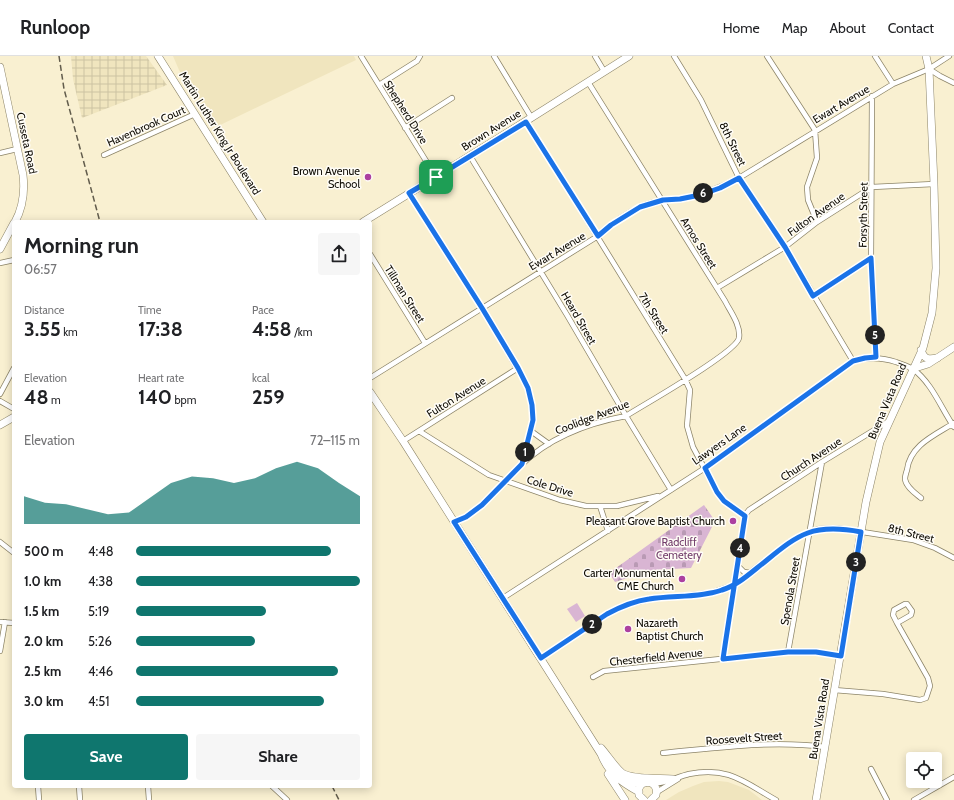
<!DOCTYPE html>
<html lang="en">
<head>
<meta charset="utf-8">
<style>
  :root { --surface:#fff; --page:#f6f6f6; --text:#202124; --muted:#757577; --line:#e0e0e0; --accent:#0f766e }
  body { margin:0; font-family:Cabin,sans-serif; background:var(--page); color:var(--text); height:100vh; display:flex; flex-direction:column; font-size:15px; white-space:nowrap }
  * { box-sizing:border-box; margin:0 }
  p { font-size:13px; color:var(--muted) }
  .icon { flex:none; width:22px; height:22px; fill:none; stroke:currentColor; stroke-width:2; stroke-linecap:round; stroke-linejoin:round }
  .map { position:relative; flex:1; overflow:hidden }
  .side { position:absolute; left:12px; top:164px; width:360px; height:568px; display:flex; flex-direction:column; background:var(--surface); border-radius:4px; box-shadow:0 2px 10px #0003 }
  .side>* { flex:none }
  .fabs { position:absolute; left:906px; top:696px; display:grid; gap:8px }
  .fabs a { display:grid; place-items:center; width:36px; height:36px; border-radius:4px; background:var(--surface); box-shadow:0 2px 10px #0003; font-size:20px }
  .pin { position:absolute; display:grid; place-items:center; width:34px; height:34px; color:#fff; margin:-17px; border-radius:8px; box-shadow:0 2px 6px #0006 }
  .km { position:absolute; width:20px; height:20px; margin:-10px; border-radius:50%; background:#222; color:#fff; font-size:11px; line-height:20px; text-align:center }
  .round { display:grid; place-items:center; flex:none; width:42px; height:42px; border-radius:4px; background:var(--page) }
  .overview { display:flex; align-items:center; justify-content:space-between; height:68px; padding:0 12px }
  h1 { font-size:22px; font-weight:700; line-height:30px }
  .figures { display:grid; grid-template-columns:repeat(3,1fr); gap:6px; height:68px; padding:4px 12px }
  .figures div { display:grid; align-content:center }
  .figures b { font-size:20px; font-weight:700 }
  .figures small { font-size:11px; font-weight:400 }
  .figures p { font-size:11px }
  .chart { height:112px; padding:8px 12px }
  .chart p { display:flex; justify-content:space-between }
  .chart svg { width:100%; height:72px; margin-top:4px; fill:var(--accent); opacity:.7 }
  .button { display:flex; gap:8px; margin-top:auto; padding:8px 12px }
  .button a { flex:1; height:46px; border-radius:4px; background:var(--accent); color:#fff; font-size:16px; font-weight:700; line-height:46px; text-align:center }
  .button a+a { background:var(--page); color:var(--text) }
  ul { padding:0 12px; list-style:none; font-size:13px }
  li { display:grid; grid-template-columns:64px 48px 1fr; align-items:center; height:30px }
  li i { height:10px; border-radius:5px; background:var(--accent) }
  header { display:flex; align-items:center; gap:24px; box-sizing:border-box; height:56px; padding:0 20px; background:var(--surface); border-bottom:1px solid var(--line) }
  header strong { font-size:19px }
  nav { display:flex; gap:22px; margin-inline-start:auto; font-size:14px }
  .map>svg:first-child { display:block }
  .built { fill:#f0e5be }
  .industrial { fill:url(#industrial-grid) }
  .cemetery { fill:url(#cemetery-stones) }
  .green { fill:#d9b5d3 }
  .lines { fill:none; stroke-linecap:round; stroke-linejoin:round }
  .street-casing { stroke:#8c8468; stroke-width:6 }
  .secondary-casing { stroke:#8c8468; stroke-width:8 }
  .primary-casing { stroke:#8c8468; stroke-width:8 }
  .street { stroke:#fff; stroke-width:4.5 }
  .secondary { stroke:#fff; stroke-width:7 }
  .primary { stroke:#fff; stroke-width:7 }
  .rail { stroke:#625c4c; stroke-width:1.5; stroke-dasharray:6 3; stroke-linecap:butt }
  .route-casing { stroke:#fff; stroke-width:8 }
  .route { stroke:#1a73e8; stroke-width:5 }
  .poi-dot { fill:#ac40a0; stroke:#fffdf7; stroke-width:1.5 }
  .labels { text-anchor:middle; stroke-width:3; stroke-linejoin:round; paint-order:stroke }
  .street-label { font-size:11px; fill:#0e0b03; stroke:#fffdf7 }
  .poi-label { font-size:11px; fill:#0e0b03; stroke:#fffdf7; text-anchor:end }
  .park-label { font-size:11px; fill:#713c6a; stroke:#fffdf7 }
</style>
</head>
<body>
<header>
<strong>Runloop</strong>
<nav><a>Home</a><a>Map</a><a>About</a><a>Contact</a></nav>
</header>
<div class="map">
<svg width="954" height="744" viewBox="0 0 954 744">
  <defs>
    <pattern id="industrial-grid" width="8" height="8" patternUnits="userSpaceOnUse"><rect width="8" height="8" fill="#f0e5be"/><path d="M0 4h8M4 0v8" fill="none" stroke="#cdc3a2"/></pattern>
    <pattern id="cemetery-stones" width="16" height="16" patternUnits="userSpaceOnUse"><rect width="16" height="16" fill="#d9b5d3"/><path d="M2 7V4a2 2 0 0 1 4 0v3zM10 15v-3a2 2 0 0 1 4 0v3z" fill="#b99ab4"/></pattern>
  </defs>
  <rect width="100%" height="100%" fill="#f9f0d1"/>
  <path class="built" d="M173 0H354L356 4 216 71 179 14Z
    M719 725 728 726 749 734 762 744H666L679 736 693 730 704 726Z"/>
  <path class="industrial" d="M71 0H146L167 29 82 62 73 23Z"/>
  <path class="cemetery" d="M704 449 715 465 691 512 653 514 615 526 609 517Z"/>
  <path class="green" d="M577 547 585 560 576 566 567 553Z"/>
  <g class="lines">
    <g class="street-casing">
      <path id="street" d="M361 0 436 121
        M494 0 531 61
        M595 0 604 15
        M674 0 701 44 739 122 785 191 853 305
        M767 0 815 74 817 102 807 131 808 144 817 166
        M875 0 893 28
        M929 13 940 20 954 27
        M379 29 417 5 420 0
        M872 40 871 202 876 301
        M526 65 685 323 690 334 687 370 693 391 717 436 724 445 745 459
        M405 72 452 42
        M0 97 17 93
        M104 99 195 58
        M470 100 567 259 626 360 671 434
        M409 137 482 252 528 331 532 349 533 364 522 408
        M370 198 425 287
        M0 207 14 204
        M717 232 785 191 817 166 872 131 934 128
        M813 240 871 202
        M370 322 598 180C610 169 624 158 640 151 647 148 656 145 664 144 670 143 676 144 682 143 703 139 721 131 739 122L893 28 929 13 949 0
        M0 338 14 312
        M0 345 14 353
        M419 375 489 419 560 444 586 450H617L658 440
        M531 375 549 388
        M403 385 518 312
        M921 442C915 437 906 431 905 423 905 421 906 417 907 414 910 389 935 379 954 367
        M600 450 608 475
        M454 467C482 454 499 430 521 409 549 382 588 367 626 360 643 349 736 297 739 282 741 269 730 255 725 245L588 26
        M0 486 14 497
        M737 509 744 516 751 517
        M503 542 705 412 853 305C868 301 881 301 896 306 901 308 908 310 913 313 932 327 941 352 954 371
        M0 566 14 567
        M0 595 5 566
        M788 596 822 406
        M541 602 607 558 629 548 650 543 710 537 734 529 788 487 803 479 818 473 837 472 913 484 935 492 954 502
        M723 603 745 459 749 454 822 406 889 365
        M593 621 604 615 788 596H816L841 600
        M834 634 883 638 920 644 926 642 930 630 928 622 897 567 893 559 894 554 905 548H907L912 555 911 559 897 567
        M663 697C717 692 771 684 825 691
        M871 713 887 744
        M653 728C666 727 677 721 689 718 728 710 744 726 776 744
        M38 730 39 744
        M79 730 80 744
        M148 730 149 744
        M272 730 287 744
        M657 736 678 723
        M914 744 954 721"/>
    </g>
    <g class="secondary-casing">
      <path id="secondary" d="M158 0 263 166
        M0 11 23 119C25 136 23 151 15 166
        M363 166 526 65 629 0
        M0 193 14 167
        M912 313 928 308 954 291
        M370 336 403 385 601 698C609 718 621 726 639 736
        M0 369 14 361
        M601 692C608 700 614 710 622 717 633 724 659 722 673 723
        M608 718 625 744
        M624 721 632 726 645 727
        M644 744 639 739C635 722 660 722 656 739L651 744"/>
    </g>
    <g class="primary-casing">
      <path id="primary" d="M921 294C924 303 928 304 937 302
        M816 744 866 446 880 386 923 292 932 257 936 212 934 128 929 13 926 0"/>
    </g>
    <use href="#street" class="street"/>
    <use href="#secondary" class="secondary"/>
    <use href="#primary" class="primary"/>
    <path class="rail" d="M59 0 64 33 100 166
      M332 730 339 744"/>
  </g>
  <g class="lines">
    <g class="route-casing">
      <path id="route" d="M436 121 409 137 482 252 518 312 528 332 532 349 533 364 522 408 482 449 466 461 454 466 541 602 607 558C620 551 634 545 649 543 673 539 699 542 722 534 735 530 746 521 757 512 796 481 808 466 861 476L841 600 816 596H788L723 603C730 555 738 507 745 460L724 445 717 436 705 412 853 305 865 302 876 301 871 202 813 240 785 191 739 122 720 132 700 139 680 143 663 144 640 151 611 169 598 180 526 66 436 121"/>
    </g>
    <use href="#route" class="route"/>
  </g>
  <g class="poi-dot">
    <circle cx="368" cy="121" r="4"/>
    <circle cx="733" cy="465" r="4"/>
    <circle cx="682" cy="523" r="4"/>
    <circle cx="628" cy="573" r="4"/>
  </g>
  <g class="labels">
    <g class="street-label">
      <text transform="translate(841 48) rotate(-31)" y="4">Ewart Avenue</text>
      <text transform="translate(406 56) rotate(58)" y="4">Shepherd Drive</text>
      <text transform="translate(146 70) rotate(-24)" y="4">Havenbrook Court</text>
      <text transform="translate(491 74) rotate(-32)" y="4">Brown Avenue</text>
      <text transform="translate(220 77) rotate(58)" y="4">Martin Luther King Jr Boulevard</text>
      <text transform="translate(27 87) rotate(78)" y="4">Cusseta Road</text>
      <text transform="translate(733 88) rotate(64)" y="4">8th Street</text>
      <text transform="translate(816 158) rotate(-35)" y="4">Fulton Avenue</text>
      <text transform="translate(863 159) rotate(-89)" y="4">Forsyth Street</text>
      <text transform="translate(699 187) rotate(58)" y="4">Amos Street</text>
      <text transform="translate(557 195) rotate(-31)" y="4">Ewart Avenue</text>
      <text transform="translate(405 238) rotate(58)" y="4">Tillman Street</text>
      <text transform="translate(654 257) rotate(58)" y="4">7th Street</text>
      <text transform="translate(579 262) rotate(60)" y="4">Heard Street</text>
      <text transform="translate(456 341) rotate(-32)" y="4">Fulton Avenue</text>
      <text transform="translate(887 345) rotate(-67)" y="4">Buena Vista Road</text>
      <text transform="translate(592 361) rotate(-21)" y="4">Coolidge Avenue</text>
      <text transform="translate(719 388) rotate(-35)" y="4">Lawyers Lane</text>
      <text transform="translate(811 403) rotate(-33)" y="4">Church Avenue</text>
      <text transform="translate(550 430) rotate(17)" y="4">Cole Drive</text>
      <text transform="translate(911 477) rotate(14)" y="4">8th Street</text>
      <text transform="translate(790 535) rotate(-80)" y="4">Spenola Street</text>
      <text transform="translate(656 601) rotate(-6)" y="4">Chesterfield Avenue</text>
      <text transform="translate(819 663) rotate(-81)" y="4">Buena Vista Road</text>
      <text transform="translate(744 682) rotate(-4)" y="4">Roosevelt Street</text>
    </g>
    <g class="poi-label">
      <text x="360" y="119">Brown Avenue<tspan x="360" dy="13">School</tspan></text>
      <text x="725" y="469">Pleasant Grove Baptist Church</text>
      <text x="674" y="521">Carter Monumental<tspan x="674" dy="13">CME Church</tspan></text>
      <text x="636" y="571" text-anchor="start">Nazareth<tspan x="636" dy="13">Baptist Church</tspan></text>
    </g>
    <g class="park-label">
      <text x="679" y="490">Radcliff<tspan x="679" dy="13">Cemetery</tspan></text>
    </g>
  </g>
</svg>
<div class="fabs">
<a><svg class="icon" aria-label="locate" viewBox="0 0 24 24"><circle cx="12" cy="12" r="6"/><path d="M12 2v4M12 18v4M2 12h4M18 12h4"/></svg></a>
</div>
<div class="pin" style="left:436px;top:121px;background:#1e9e55"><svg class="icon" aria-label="arrive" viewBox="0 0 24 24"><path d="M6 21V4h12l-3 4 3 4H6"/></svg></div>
<b class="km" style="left:525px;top:396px">1</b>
<b class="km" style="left:592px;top:568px">2</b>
<b class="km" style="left:856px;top:506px">3</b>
<b class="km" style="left:740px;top:492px">4</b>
<b class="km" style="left:875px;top:279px">5</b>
<b class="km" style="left:703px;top:137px">6</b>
<section class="side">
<div class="overview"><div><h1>Morning run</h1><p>06:57</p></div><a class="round"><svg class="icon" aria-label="share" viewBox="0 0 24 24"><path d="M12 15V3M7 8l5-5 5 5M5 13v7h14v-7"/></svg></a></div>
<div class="figures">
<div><p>Distance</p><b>3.55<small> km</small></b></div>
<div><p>Time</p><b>17:38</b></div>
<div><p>Pace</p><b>4:58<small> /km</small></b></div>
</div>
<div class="figures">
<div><p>Elevation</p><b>48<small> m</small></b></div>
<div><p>Heart rate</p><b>140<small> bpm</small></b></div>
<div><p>kcal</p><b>259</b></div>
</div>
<div class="chart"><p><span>Elevation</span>72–115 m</p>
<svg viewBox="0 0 160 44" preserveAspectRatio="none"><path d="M0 44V27L10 31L20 32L30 35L40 38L50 37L60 28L70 19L80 15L90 16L100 19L110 16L120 10L130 6L140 10L150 19L160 27V44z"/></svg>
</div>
<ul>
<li><b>500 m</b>4:48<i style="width:87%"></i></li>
<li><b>1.0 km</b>4:38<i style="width:100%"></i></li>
<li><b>1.5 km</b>5:19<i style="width:58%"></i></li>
<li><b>2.0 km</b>5:26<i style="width:53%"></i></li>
<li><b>2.5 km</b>4:46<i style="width:90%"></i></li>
<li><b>3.0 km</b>4:51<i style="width:84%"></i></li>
</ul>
<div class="button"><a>Save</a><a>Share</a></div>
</section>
</div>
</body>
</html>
